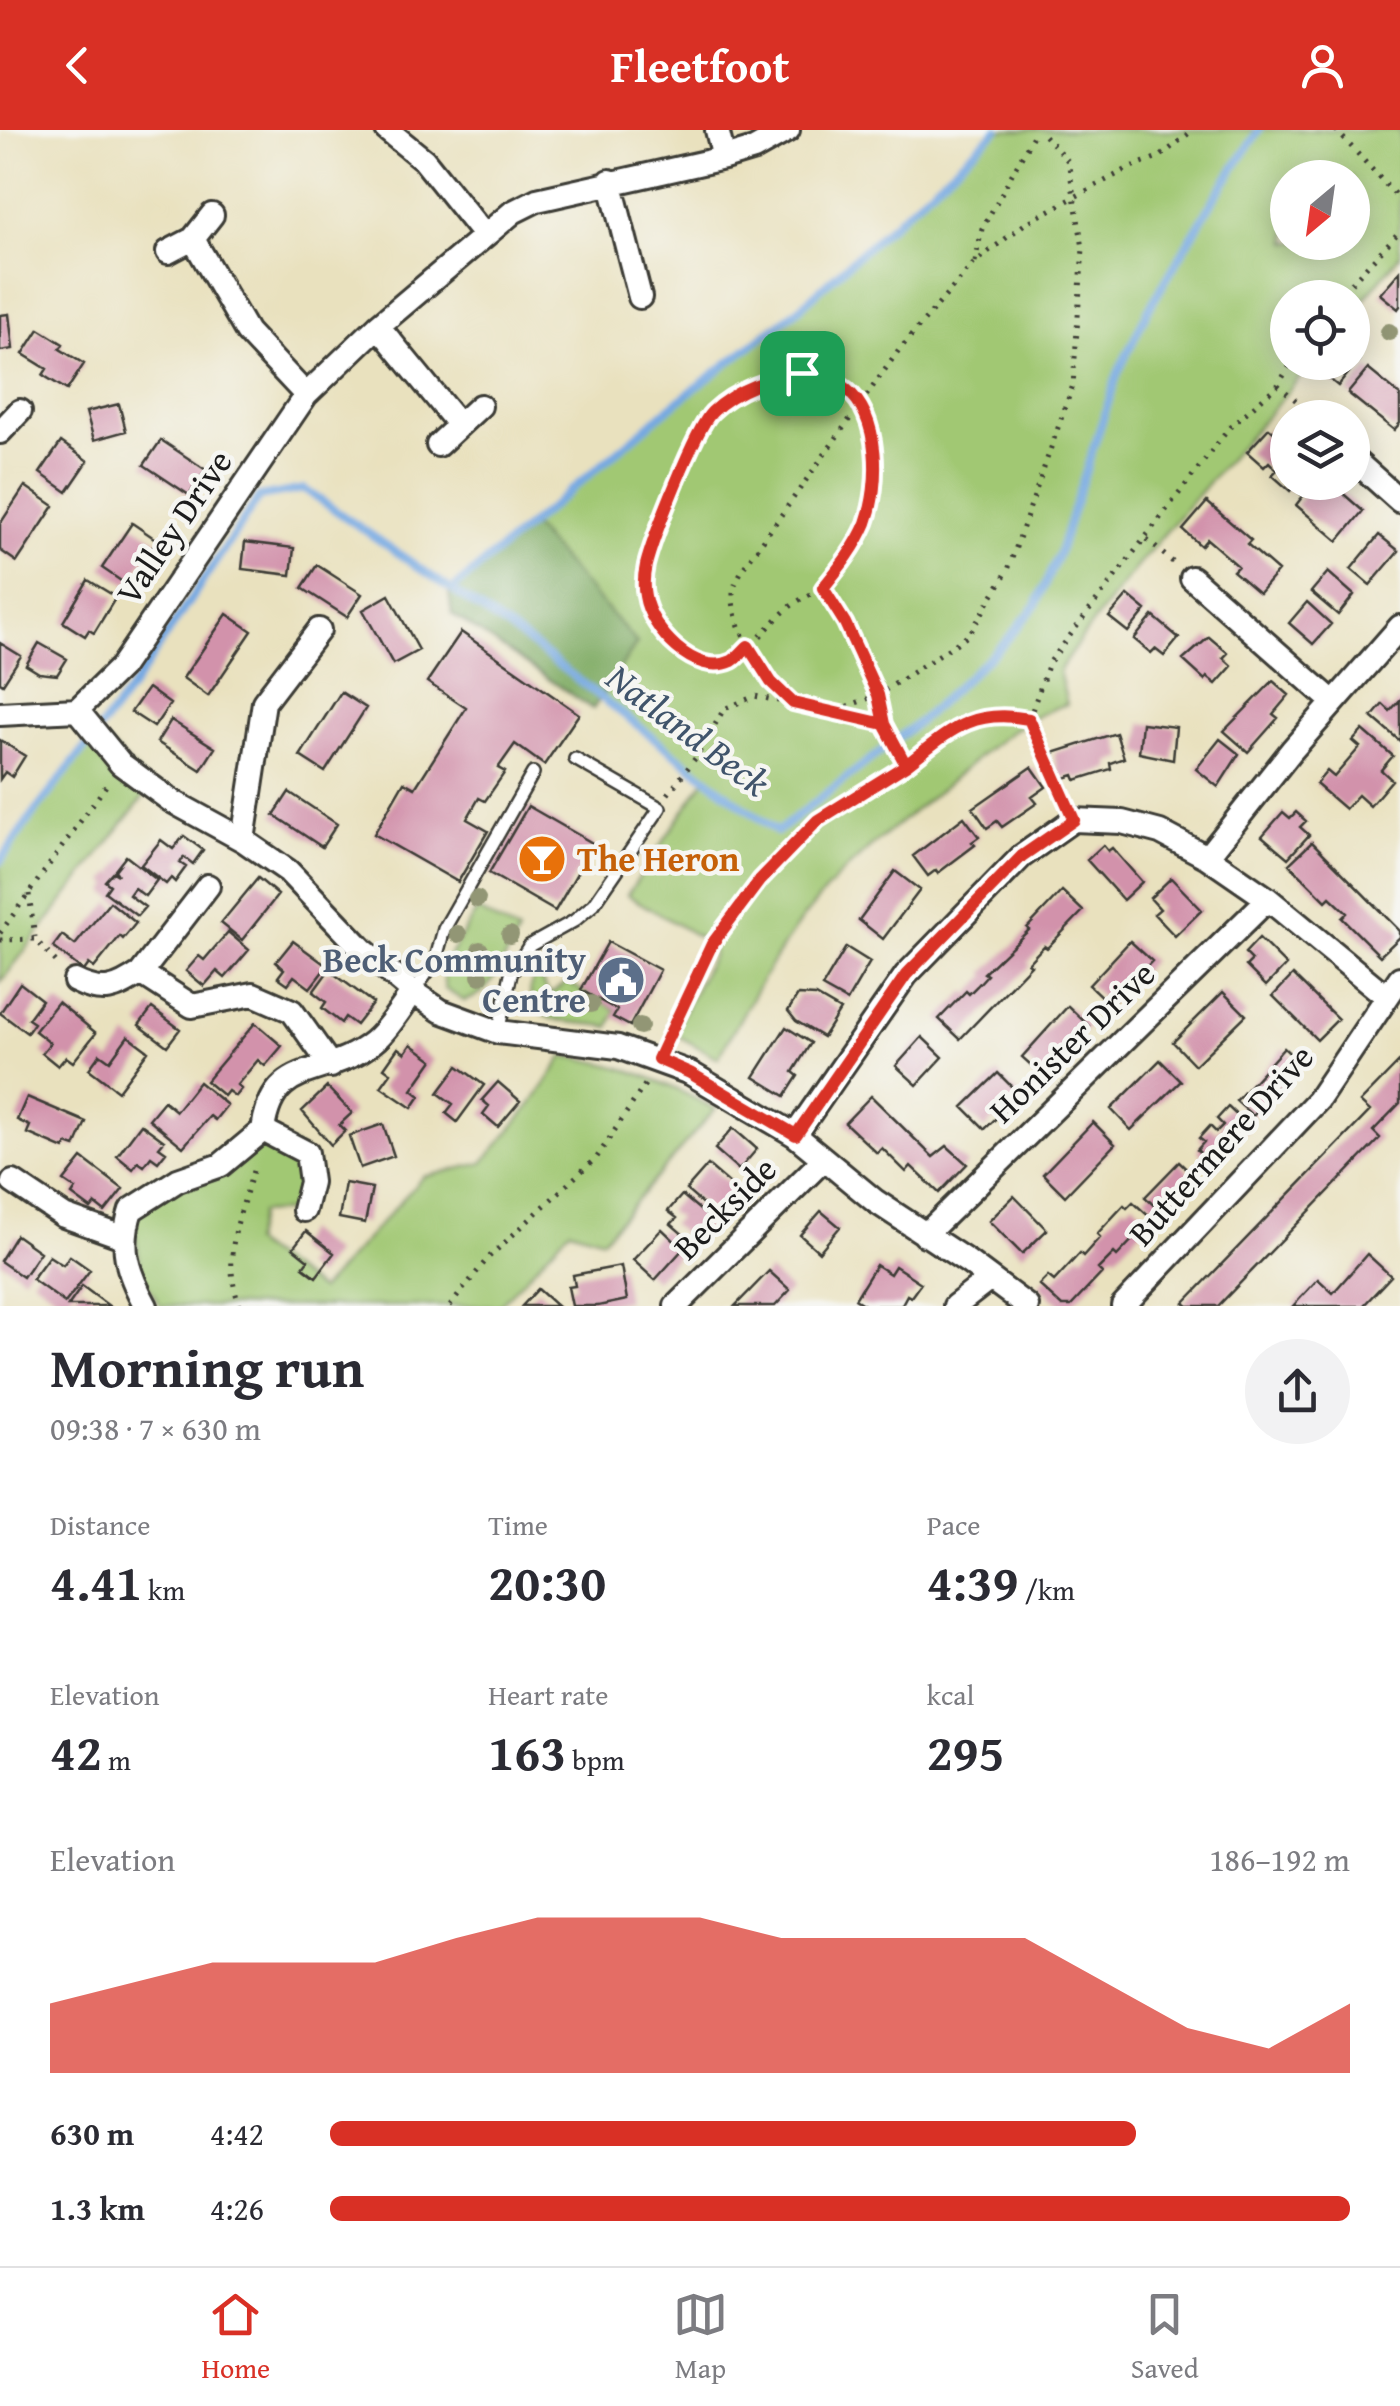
<!DOCTYPE html>
<html lang="en">
<head>
<meta charset="utf-8">
<style>
  :root { --surface:#fff; --page:#f2f2f3; --text:#2b2b33; --muted:#7c7c81; --line:#e1e1e2; --accent:#d93025 }
  body { margin:0; font-family:"Gentium Book Plus",serif; background:var(--page); color:var(--text); height:100vh; display:flex; flex-direction:column; font-size:38px; white-space:nowrap }
  * { box-sizing:border-box; margin:0 }
  p { font-size:32px; color:var(--muted) }
  .icon { flex:none; width:55px; height:55px; fill:none; stroke:currentColor; stroke-width:2; stroke-linecap:round; stroke-linejoin:round }
  .map { position:relative; height:1176px; overflow:hidden }
  .sheet { display:flex; flex-direction:column; background:var(--surface); flex:1 }
  .sheet>* { flex:none }
  .needle { width:65px; rotate:209deg }
  .tools { position:absolute; left:1270px; top:30px; display:grid; gap:20px }
  .tools a { display:grid; place-items:center; width:100px; height:100px; border-radius:50%; background:var(--surface); box-shadow:0 5px 25px #0003; font-size:50px }
  .pin { position:absolute; display:grid; place-items:center; width:85px; height:85px; color:#fff; margin:-42px; border-radius:20px; box-shadow:0 5px 15px #0006 }
  .round { display:grid; place-items:center; flex:none; width:105px; height:105px; border-radius:52px; background:var(--page) }
  .headline { display:flex; align-items:center; justify-content:space-between; height:170px; padding:0 50px }
  h1 { font-size:55px; font-weight:600; line-height:75px }
  .stats { display:grid; grid-template-columns:repeat(3,1fr); gap:15px; height:170px; padding:10px 50px }
  .stats div { display:grid; align-content:center }
  .stats b { font-size:50px; font-weight:600 }
  .stats small { font-size:28px; font-weight:400 }
  .stats p { font-size:28px }
  .chart { height:280px; padding:20px 50px }
  .chart p { display:flex; justify-content:space-between }
  .chart svg { width:100%; height:180px; margin-top:10px; fill:var(--accent); opacity:.7 }
  ul { padding:0 50px; list-style:none; font-size:32px }
  li { display:grid; grid-template-columns:160px 120px 1fr; align-items:center; height:75px }
  li i { height:25px; border-radius:12px; background:var(--accent) }
  header { display:flex; justify-content:space-between; align-items:center; height:130px; padding:0 50px; background:var(--accent); color:#fff; font-size:45px; font-weight:600 }
  .tab-bar { display:flex; justify-content:space-around; align-items:center; height:140px; border-top:2px solid var(--line); background:var(--surface); font-size:28px; color:var(--muted) }
  .tab-bar a { display:grid; justify-items:center; gap:5px }
  .tab-bar .active { color:var(--accent) }
  .map>svg:first-child { display:block }
  .green { fill:#a1c873; stroke:#5e7248; stroke-width:2.5; fill-rule:evenodd }
  .forest { fill:#80ac65; stroke:#4e6440; stroke-width:2.5 }
  .lines { fill:none; stroke-linecap:round; stroke-linejoin:round }
  .stream { stroke:#76a9e2; stroke-width:8 }
  .building { fill:#d292ab }
  .lane-casing { stroke:#3b3a34; stroke-width:16 }
  .street-casing { stroke:#3b3a34; stroke-width:28 }
  .path { stroke:#3b3a34; stroke-width:5; stroke-dasharray:2.5 8; stroke-linecap:butt }
  .lane { stroke:#fff; stroke-width:11 }
  .street { stroke:#fff; stroke-width:22 }
  .tree { fill:#929675 }
  .route-casing { stroke:#fff; stroke-width:20 }
  .route { stroke:#d93025; stroke-width:12 }
  .labels { text-anchor:middle; stroke-width:9; stroke-linejoin:round; paint-order:stroke }
  .street-label { font-size:35px; fill:#1c1c1c; stroke:#f6f6f2 }
  .food-label { font-size:35px; font-weight:bold; fill:#c56008; stroke:#f6f6f2; text-anchor:start }
  .service-label { font-size:35px; font-weight:bold; fill:#4e5e75; stroke:#f6f6f2; text-anchor:end }
  .water-label { font-size:38px; font-style:italic; fill:#40546b; stroke:#f6f6f2 }
</style>
</head>
<body>
<header><svg class="icon" aria-label="back" viewBox="0 0 24 24"><path d="M15 5l-7 7 7 7"/></svg>Fleetfoot<svg class="icon" aria-label="person" viewBox="0 0 24 24"><circle cx="12" cy="8" r="4"/><path d="M4 21q1-7 8-7t8 7"/></svg></header>
<div class="map">
<svg width="1400" height="1176" viewBox="0 0 1400 1176">
  <rect width="100%" height="100%" fill="#f6f6f2"/>
  <filter id="ink" filterUnits="userSpaceOnUse"><feTurbulence type="fractalNoise" baseFrequency=".01" numOctaves="2"/><feDisplacementMap in="SourceGraphic" scale="20" xChannelSelector="R" yChannelSelector="G"/><feConvolveMatrix kernelMatrix="1 2 1 2 8 2 1 2 1" color-interpolation-filters="sRGB"/></filter>
  <filter id="wash" filterUnits="userSpaceOnUse"><feTurbulence type="fractalNoise" baseFrequency=".0048" numOctaves="4" result="noise"/><feDisplacementMap in="SourceGraphic" scale="40" xChannelSelector="R" yChannelSelector="G"/><feGaussianBlur stdDeviation="2.25" result="paint"/><feColorMatrix in="noise" values="0 0 0 0 0 0 0 0 0 0 0 0 0 0 0 0 0 1.4 0 .05"/><feComposite in="paint" operator="in"/></filter>
  <g filter="url(#wash)">
    <rect width="100%" height="100%" fill="#e9e1be"/>
    <path class="green" d="M996 0H1400V125L1353 183 1352 168H1288V232L1312 233C1227 335 1133 430 1059 541L1067 574C1020 588 984 622 947 654 902 692 853 727 816 772 776 818 748 876 718 928L673 903 713 824 712 815 627 765 706 648 531 514 452 460 668 279 795 182ZM1288 48H1352V112H1288Z
      M98 603 152 656 0 853V732L28 691Z
      M477 780 518 803C505 827 493 865 464 871L445 859 442 838Z
      M537 844 550 864 567 852 617 880 609 897C582 889 540 901 531 866 529 857 531 851 537 844Z
      M564 926C623 934 663 951 715 979L603 1109 570 1099 499 1176H160L142 1144 131 1080 263 1000 307 1023 304 1080 260 1083 252 1113 320 1160 423 1047 483 1033 532 974Z"/>
    <path class="forest" d="M531 395 637 513 593 579 452 484 449 463Z"/>
    <g class="lines">
      <path class="stream" d="M452 460 668 279 795 182 997 0
        M0 732 28 691 130 560 259 367 304 359 531 514 777 702 921 590 1004 513 1036 475 1058 425 1118 243 1147 182 1214 69 1259 0"/>
    </g>
    <g id="blocks">
      <path class="building" d="M1400 141V176L1398 179 1380 164Z
        M9 184 13 219 0 221V185Z
        M39 199 63 214 60 219 84 234 67 260 43 245 47 239 23 224Z
        M1352 225 1359 230 1338 256 1318 240 1324 232H1352Z
        M1368 239 1400 265V293L1394 300 1348 263Z
        M119 274 126 301 94 310 86 282Z
        M1269 298 1288 315V352H1330L1363 381 1338 411 1296 375 1303 366 1293 357 1290 361 1272 345 1277 340 1269 332 1264 337 1247 322Z
        M161 310 206 340 189 365 144 335Z
        M61 312 88 331 67 362 40 343Z
        M25 356 54 376 17 432 0 420V394Z
        M1207 372 1251 410 1247 414 1278 441 1259 463 1233 441 1238 436 1214 415 1207 409 1201 416 1183 400Z
        M132 393 157 410 127 455 102 438Z
        M1379 405 1399 421 1370 455 1351 439Z
        M245 412 294 418 291 445 242 439Z
        M317 435 362 464 347 487 302 458Z
        M1328 442 1354 465 1338 485 1311 462Z
        M88 450 116 467 94 503 89 500 85 506 63 492Z
        M389 465 419 520 393 534 363 480Z
        M1128 465 1146 480 1128 502 1109 487Z
        M1307 472 1331 494 1313 514 1289 493Z
        M227 484 252 501 208 566 183 548Z
        M1153 486 1179 508 1164 526 1155 519 1151 523 1134 509Z
        M461 502 579 584 544 635 515 614 498 638 505 642 485 671 479 668 467 689 488 701 458 752 374 704 404 652 415 658 466 578 427 552Z
        M1209 507 1228 523 1223 528 1232 536 1216 554 1207 547 1205 550 1183 530Z
        M0 513 21 526 3 554 0 552Z
        M39 513 67 529 57 545 39 543 26 535Z
        M1273 551 1289 565 1273 584 1278 588 1248 622 1224 601Z
        M148 558 170 574 154 597 131 582Z
        M341 562 366 578 325 642 300 626Z
        M1400 570V611L1372 587 1383 574 1390 581Z
        M171 590 215 618 201 640 157 612Z
        M1142 593 1176 597 1173 630 1139 623Z
        M1363 600 1393 626 1381 640 1392 650 1370 676 1358 665 1345 679 1316 654 1327 641 1334 647 1360 617 1353 611Z
        M1116 603 1124 628 1110 633 1111 639 1076 650 1074 645 1061 649 1053 623Z
        M1220 609 1239 624 1218 657 1196 639Z
        M0 610 25 626 12 647 5 642 0 649Z
        M1032 637 1046 657 1032 667 1037 673 1002 697 997 691 987 698 973 678Z
        M289 662 337 694 322 717 274 685Z
        M528 676 594 714 555 781 489 743Z
        M1283 682 1290 688 1296 682 1306 691 1300 697 1309 705 1288 728 1262 706Z
        M964 687 979 707 972 712 975 715 938 743 936 740 928 746 913 726Z
        M184 706 203 720 193 734 184 727 180 733 186 737 175 752 171 748 166 754 141 735 161 710 173 719Z
        M1312 712 1400 801V807L1380 826 1342 788 1347 783 1330 767 1326 771 1289 734Z
        M1103 715 1108 721 1112 718 1142 752 1123 770 1087 730Z
        M126 726 157 750 145 766 134 758 129 765 145 777 137 786 105 762 110 755 105 751 113 742 118 745 115 740Z
        M895 741 920 760 883 809 859 790Z
        M258 748 278 765 242 810 221 793Z
        M1171 748 1202 780 1175 806 1154 784 1160 779 1150 768Z
        M1062 761 1083 781 1047 818 1044 816 1028 833 1031 835 960 909 939 889 966 861 969 864 977 856 987 845 984 843 1029 800 1027 798Z
        M110 772 136 793 123 809 120 806 94 838 89 834 84 841 53 817 62 805 75 815Z
        M228 802 249 820 225 848 217 841 204 856 186 841 199 826 204 830Z
        M1259 808 1286 835 1266 856 1246 836 1252 830 1245 823Z
        M293 811 327 836 310 858 294 846 288 854 278 847 284 839 276 832Z
        M1130 811 1152 831 1110 875 1089 855Z
        M608 812 660 840 630 896 613 887 617 880 581 860Z
        M846 817 870 832 847 871 822 857Z
        M329 840 373 873 356 895 345 887 341 893 322 878 326 872 313 862Z
        M1293 845 1338 889 1317 910 1273 866Z
        M20 853 42 870 28 889 34 893 27 903 0 883Z
        M1223 862 1246 885 1195 935 1173 912Z
        M798 865 816 866 840 880 823 907 796 891 788 881Z
        M58 872 96 903 73 932 66 927 58 936 42 923 50 913 35 901Z
        M1068 876 1089 896 1043 946 1022 927Z
        M152 878 180 899 167 916 139 895Z
        M255 893 282 916 265 936 258 930 237 955 241 959 235 966 228 961 224 966 206 951Z
        M786 897 811 913 793 942 798 946 785 966 754 947Z
        M128 906 148 921 118 961 89 939 100 924 110 931Z
        M922 907 943 927 917 955 896 936Z
        M411 914 433 930 412 960 420 966 412 978 381 957 391 943 384 938 398 918 405 923Z
        M1284 918 1300 933 1253 986 1236 971Z
        M1160 930 1181 951 1131 1000 1111 979Z
        M1400 931V973L1373 1001 1380 1008 1218 1176H1188L1184 1173 1370 981 1360 972Z
        M458 936 484 955 457 992 446 983 453 974 438 963Z
        M998 943 1020 965 985 999 963 977Z
        M199 952 227 975 215 990 210 986 183 1017 149 989 164 971 176 981Z
        M498 952 520 971 498 997 483 984 489 976 482 970Z
        M327 957 352 983 339 995 345 1001 331 1015 302 981Z
        M871 966 933 1027 947 1016 967 1034 939 1063 911 1036 906 1042 882 1018 877 1023 845 993Z
        M27 967 86 992 75 1017 67 1014 64 1019 27 1003 30 996 17 990Z
        M1228 977 1249 997 1213 1036 1197 1020 1204 1012 1199 1008 1210 996 1216 1002 1223 995 1217 989Z
        M1093 992 1115 1014 1065 1066 1043 1044Z
        M141 994 164 1011 159 1017 166 1022 158 1032 151 1027 144 1036 138 1032 133 1039 117 1026Z
        M383 994 394 1026 360 1038 349 1006Z
        M733 998 757 1019 739 1040 715 1019Z
        M82 1028 123 1059 105 1082 95 1074 91 1079 72 1065 76 1059 64 1051Z
        M1179 1032 1197 1049 1163 1084 1145 1067Z
        M708 1035 737 1060 716 1086 686 1060Z
        M345 1053 372 1058 365 1093 339 1088Z
        M682 1065 712 1090 694 1114 671 1094 677 1088 668 1081Z
        M1014 1066 1047 1100 1022 1124 989 1091Z
        M1133 1072 1152 1089 1117 1126 1114 1123 1098 1139 1102 1143 1071 1176H1062L1039 1155 1048 1146 1054 1151 1080 1123 1083 1126 1100 1107 1097 1104 1124 1075 1127 1078Z
        M821 1081 840 1097 819 1122 800 1105Z
        M662 1099 683 1119 655 1150 633 1130Z
        M306 1101 334 1123 316 1147 303 1137 308 1130 293 1118Z
        M16 1105 40 1122 23 1147 0 1131Z
        M1367 1124 1391 1146 1363 1176H1293L1318 1149 1333 1163Z
        M49 1126 63 1135 70 1126 90 1140 65 1173 32 1149Z
        M876 1135 890 1144 895 1136 921 1153 911 1167 907 1165 901 1176H866L855 1169Z
        M621 1136 627 1170 598 1176H572L568 1157 575 1156 573 1145Z
        M769 1141 790 1160 775 1176H735Z
        M82 1156 109 1176H68Z
        M538 1159 557 1176H522Z"/>
    </g>
  </g>
  <g filter="url(#ink)">
    <use href="#blocks" fill-opacity="0" stroke="#3b3a34" stroke-width="2.5"/>
    <g class="lines">
      <g class="lane-casing">
        <path id="lane" d="M413 862 435 832 444 799 533 643
          M498 902 511 844 529 816 574 791 594 774 660 678 575 629"/>
      </g>
      <g class="street-casing">
        <path id="street" d="M387 0 424 30 484 105
          M717 0 724 28
          M610 51 640 167
          M193 109 247 202 306 265
          M168 122 193 109 212 85
          M378 196 459 295
          M1315 287 1316 288
          M0 302 20 281
          M438 315 480 276
          M1352 328 1400 371
          M1192 448 1333 572
          M77 580 121 634 170 670 243 710 288 741 363 820 413 862 441 881 498 902 618 917 690 943 795 1005 875 1071 968 1132 1027 1176
          M0 584 77 580 121 537 306 265 378 196 513 82 537 70 724 28 754 19 788 0
          M243 710 264 572 319 500
          M1207 727 1292 620 1400 497
          M141 843 208 756
          M75 851C103 865 116 860 141 843L192 876 253 864 292 881 331 936
          M263 1000 307 1023 311 1052 304 1080
          M795 1005 906 845 1022 726 1073 690 1122 692 1160 702 1207 727 1268 769 1386 866
          M13 1052 64 1086 123 1107
          M925 1105 1268 769
          M146 1176C127 1142 119 1117 131 1080L178 1050 221 1035 263 1000C273 926 325 951 373 912 388 900 401 878 413 862
          M676 1176 824 1029
          M955 1176 990 1149
          M1123 1176 1318 970 1400 848"/>
      </g>
      <path class="path" d="M1336 0 1400 70
        M975 132 982 99 1036 0
        M1337 168 1400 101
        M1278 255 1299 273
        M1147 410 1175 434
        M823 458C845 431 868 402 874 366 884 311 858 233 790 245 761 250 729 263 710 285 690 309 641 433 644 462 646 487 664 511 685 523 699 531 711 536 728 532 747 526 772 490 790 477 799 469 812 464 823 458L845 493 878 565 831 582
        M793 573C767 548 731 501 733 463 733 456 739 447 742 440L899 220 975 132 1026 93 1131 37 1161 26 1193 0
        M1029 589 1064 668
        M906 635C950 601 971 578 1029 589L1049 533 1230 297 1278 255 1292 232
        M668 664 697 626 724 579 755 566 884 594
        M29 764 35 807
        M0 803 108 653
        M0 810 35 809 60 836
        M664 913 712 815 760 750 818 689 906 635 884 594 878 565 969 505 1008 440 1073 255 1083 118 1068 31 1039 0
        M240 1176C220 1125 241 1086 254 1037
        M450 1176 488 1128 597 1027 648 950"/>
      <use href="#lane" class="lane"/>
      <use href="#street" class="street"/>
    </g>
    <g class="tree">
      <circle cx="1389" cy="202" r="9"/>
      <circle cx="477" cy="769" r="9"/>
      <circle cx="458" cy="804" r="9"/>
      <circle cx="510" cy="805" r="9"/>
      <circle cx="480" cy="820" r="9"/>
      <circle cx="480" cy="846" r="9"/>
      <circle cx="591" cy="874" r="9"/>
      <circle cx="640" cy="896" r="9"/>
    </g>
  </g>
  <g class="lines" filter="url(#ink)">
    <g class="route-casing">
      <path id="route" d="M802 243C817 246 834 249 846 259 881 287 880 355 866 393 856 417 839 438 823 458L845 493 878 565 884 594 906 635 818 690 760 750 712 814 658 929 690 943 796 1005 906 845 1022 726 1074 690 1029 589C971 578 950 601 906 635L884 594 793 573 771 552 748 516C744 520 737 528 732 531 695 548 650 499 645 466 643 457 644 444 646 435 653 408 695 299 712 282 737 258 769 249 802 243"/>
    </g>
    <use href="#route" class="route"/>
  </g>
  <defs>
    <g id="bar-disc" transform="scale(2.5)"><circle r="9.5" fill="#e8710a" stroke="#f6f6f2"/><path d="M-6-5H6L.8 .8V4.5H3.5V6h-7V4.5H-.8V.8Z" fill="#fff"/></g>
    <g id="civic-disc" transform="scale(2.5)"><circle r="9.5" fill="#5c6f8a" stroke="#f6f6f2"/><path d="M-.6-6.5H3V-4.5H.6V-3L4-1V1h2V6H-6V1h2V-1L-.6-3ZM-1.2 2.5V6h2.4V2.5Z" fill="#fff"/></g>
  </defs>
  <g fill-rule="evenodd">
    <use href="#bar-disc" x="542" y="729"/>
    <use href="#civic-disc" x="621" y="850"/>
  </g>
  <g class="labels">
    <g class="street-label">
      <text transform="translate(174 397) rotate(-56)" y="12">Valley Drive</text>
      <text transform="translate(1072 912) rotate(-44)" y="12">Honister Drive</text>
      <text transform="translate(1221 1015) rotate(-48)" y="12">Buttermere Drive</text>
      <text transform="translate(725 1078) rotate(-45)" y="12">Beckside</text>
    </g>
    <g class="food-label">
      <text x="577" y="741">The Heron</text>
    </g>
    <g class="service-label">
      <text x="586" y="842">Beck Community<tspan x="586" dy="40">Centre</tspan></text>
    </g>
    <g class="water-label">
      <text transform="translate(688 600) rotate(37)" y="13">Natland Beck</text>
    </g>
  </g>
</svg>
<div class="tools">
<a><svg class="needle" viewBox="-14 -14 28 28"><path d="M0-13l5 13h-10z" fill="#e53935"/><path d="M0 13l5-13h-10z" fill="#7c7c81"/></svg></a>
<a><svg class="icon" aria-label="locate" viewBox="0 0 24 24"><circle cx="12" cy="12" r="6"/><path d="M12 2v4M12 18v4M2 12h4M18 12h4"/></svg></a>
<a><svg class="icon" aria-label="layers" viewBox="0 0 24 24"><path d="M12 4l9 5-9 5-9-5zM3 14l9 5 9-5"/></svg></a>
</div>
<div class="pin" style="left:802px;top:243px;background:#1e9e55"><svg class="icon" aria-label="arrive" viewBox="0 0 24 24"><path d="M6 21V4h12l-3 4 3 4H6"/></svg></div>
</div>
<section class="sheet">
<div class="headline"><div><h1>Morning run</h1><p>09:38 · 7 × 630 m</p></div><a class="round"><svg class="icon" aria-label="share" viewBox="0 0 24 24"><path d="M12 15V3M7 8l5-5 5 5M5 13v7h14v-7"/></svg></a></div>
<div class="stats">
<div><p>Distance</p><b>4.41<small> km</small></b></div>
<div><p>Time</p><b>20:30</b></div>
<div><p>Pace</p><b>4:39<small> /km</small></b></div>
</div>
<div class="stats">
<div><p>Elevation</p><b>42<small> m</small></b></div>
<div><p>Heart rate</p><b>163<small> bpm</small></b></div>
<div><p>kcal</p><b>295</b></div>
</div>
<div class="chart"><p><span>Elevation</span>186–192 m</p>
<svg viewBox="0 0 160 44" preserveAspectRatio="none"><path d="M0 44V27L10 22L20 17L30 17L40 17L50 11L60 6L70 6L80 6L90 11L100 11L110 11L120 11L130 22L140 33L150 38L160 27V44z"/></svg>
</div>
<ul>
<li><b>630 m</b>4:42<i style="width:79%"></i></li>
<li><b>1.3 km</b>4:26<i style="width:100%"></i></li>
</ul>
</section>
<nav class="tab-bar">
<a class="active"><svg class="icon" aria-label="home" viewBox="0 0 24 24"><path d="M3 11l9-7 9 7M6 9v11h12V9"/></svg>Home</a>
<a><svg class="icon" aria-label="map" viewBox="0 0 24 24"><path d="M3 6l6-2 6 2 6-2v14l-6 2-6-2-6 2zM9 4v14M15 6v14"/></svg>Map</a>
<a><svg class="icon" aria-label="saved" viewBox="0 0 24 24"><path d="M7 4h10v16l-5-4-5 4z"/></svg>Saved</a>
</nav>
</body>
</html>
